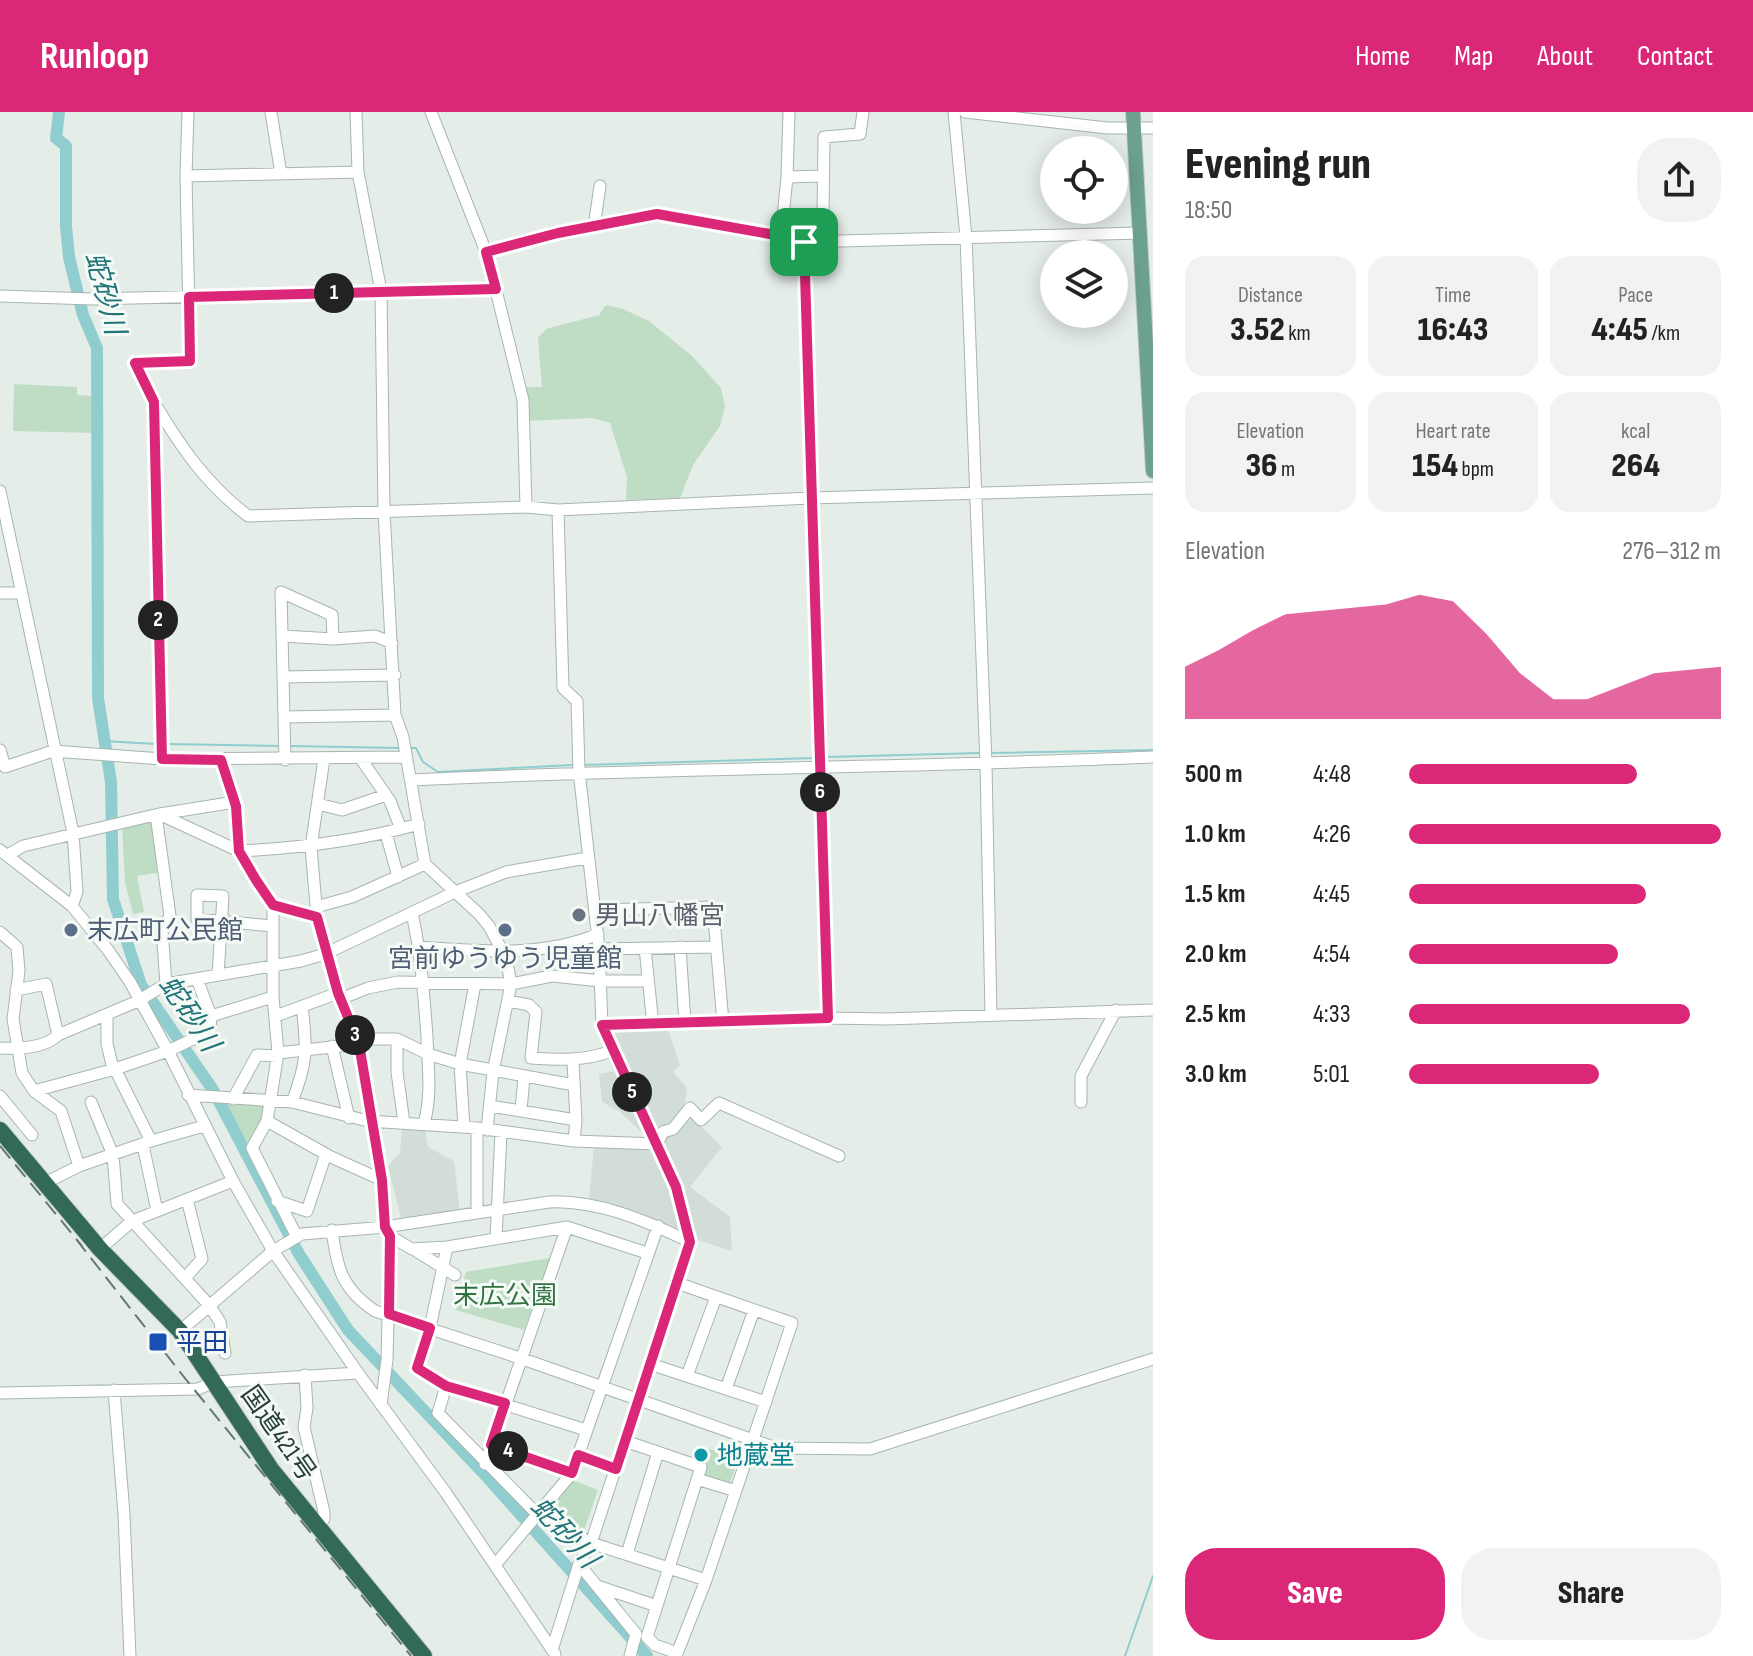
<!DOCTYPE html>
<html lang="en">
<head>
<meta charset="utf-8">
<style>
  :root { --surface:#fff; --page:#f2f2f2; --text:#222; --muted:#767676; --accent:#db2777 }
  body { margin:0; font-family:"Sofia Sans Condensed","Noto Sans JP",sans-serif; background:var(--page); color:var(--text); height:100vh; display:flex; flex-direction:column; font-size:30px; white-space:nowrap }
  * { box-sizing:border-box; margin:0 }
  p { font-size:26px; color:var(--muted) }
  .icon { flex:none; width:44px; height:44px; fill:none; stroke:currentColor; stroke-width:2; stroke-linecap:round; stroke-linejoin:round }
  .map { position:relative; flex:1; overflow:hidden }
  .drawer { display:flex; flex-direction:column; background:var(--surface); width:600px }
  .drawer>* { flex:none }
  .buttons { position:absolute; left:1040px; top:24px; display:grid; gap:16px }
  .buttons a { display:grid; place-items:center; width:88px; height:88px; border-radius:50%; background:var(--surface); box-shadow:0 4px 20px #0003; font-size:40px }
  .pin { position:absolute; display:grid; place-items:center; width:68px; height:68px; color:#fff; margin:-34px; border-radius:16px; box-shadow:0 4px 12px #0006 }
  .km { position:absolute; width:40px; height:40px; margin:-20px; border-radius:50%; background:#222; color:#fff; font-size:22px; line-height:40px; text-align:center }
  .round { display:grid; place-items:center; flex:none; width:84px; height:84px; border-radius:32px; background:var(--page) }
  .overview { display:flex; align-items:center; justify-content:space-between; height:136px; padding:0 32px }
  h1 { font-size:44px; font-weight:800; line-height:60px }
  .stats { display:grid; grid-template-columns:repeat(3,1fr); gap:12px; height:136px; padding:8px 32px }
  .stats div { display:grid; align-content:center; border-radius:20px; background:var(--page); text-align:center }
  .stats b { font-size:34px; font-weight:800 }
  .stats small { font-size:22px; font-weight:400 }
  .stats p { font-size:22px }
  .chart { height:224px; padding:16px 32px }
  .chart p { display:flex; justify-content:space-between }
  .chart svg { width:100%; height:144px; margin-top:8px; fill:var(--accent); opacity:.7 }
  .action { display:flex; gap:16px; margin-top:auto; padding:16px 32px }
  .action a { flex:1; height:92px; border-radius:32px; background:var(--accent); color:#fff; font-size:32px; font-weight:800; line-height:92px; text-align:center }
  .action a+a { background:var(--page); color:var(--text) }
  ul { padding:0 32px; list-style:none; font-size:26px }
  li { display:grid; grid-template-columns:128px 96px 1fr; align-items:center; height:60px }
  li i { height:20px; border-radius:10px; background:var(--accent) }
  header { display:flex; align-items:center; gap:48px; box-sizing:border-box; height:112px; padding:0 40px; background:var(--accent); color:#fff }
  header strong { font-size:38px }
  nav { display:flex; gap:44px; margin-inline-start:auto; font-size:28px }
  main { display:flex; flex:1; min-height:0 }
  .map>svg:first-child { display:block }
  .built { fill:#d3ddd7 }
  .green { fill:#bfddc4 }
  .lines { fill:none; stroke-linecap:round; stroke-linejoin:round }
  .stream { stroke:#90cdcf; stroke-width:2 }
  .river { stroke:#90cdcf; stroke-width:12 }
  .minor-casing { stroke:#a8b5af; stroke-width:13 }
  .major-casing { stroke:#c2c9c6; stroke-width:16 }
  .highway-casing { stroke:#c2c9c6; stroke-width:18 }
  .minor { stroke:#fff; stroke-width:11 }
  .major { stroke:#6ca18d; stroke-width:14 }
  .highway { stroke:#326a57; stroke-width:16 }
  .rail { stroke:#607a70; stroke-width:2; stroke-dasharray:16 8; stroke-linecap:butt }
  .route-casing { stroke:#fff; stroke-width:16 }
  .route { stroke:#db2777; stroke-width:10 }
  .worship-dot { fill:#6b7280; stroke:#f6faf7; stroke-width:3 }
  .service-dot { fill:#5c6f8a; stroke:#f6faf7; stroke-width:3 }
  .transit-dot { fill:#1a4fb4; stroke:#f6faf7; stroke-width:3 }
  .culture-dot { fill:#0f9aa8; stroke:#f6faf7; stroke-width:3 }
  .labels { text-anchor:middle; stroke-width:6; stroke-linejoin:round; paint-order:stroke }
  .worship-label { font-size:26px; fill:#5b616d; stroke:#f6faf7; text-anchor:start }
  .service-label { font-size:26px; fill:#4e5e75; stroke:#f6faf7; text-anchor:start }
  .park-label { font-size:26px; fill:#317442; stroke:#f6faf7 }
  .transit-label { font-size:26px; fill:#164399; stroke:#f6faf7; text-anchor:start }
  .street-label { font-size:26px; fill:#253f35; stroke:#f6faf7 }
  .culture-label { font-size:26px; fill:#0d838f; stroke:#f6faf7; text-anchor:start }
  .water-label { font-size:28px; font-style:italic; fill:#217478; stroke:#f6faf7 }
</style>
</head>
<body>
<header>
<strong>Runloop</strong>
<nav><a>Home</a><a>Map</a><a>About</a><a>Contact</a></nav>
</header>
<main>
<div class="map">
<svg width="1153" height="1544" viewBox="0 0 1153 1544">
  <rect width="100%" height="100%" fill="#e5ede9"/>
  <path class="built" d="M608 916 668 918 680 953 673 960 687 976 684 998 722 1035 690 1075 730 1105 732 1139 688 1125Z
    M615 959 646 1024 620 1000 602 990 599 962Z
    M402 1016 425 1017 428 1035 454 1049 460 1100 401 1106 388 1054 400 1041Z
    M594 1033 651 1039 658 1045 673 1074 678 1115 676 1119 589 1087Z"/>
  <path class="green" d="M606 193 623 197 649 209 692 244 721 276 725 294 720 314 693 353 680 386 626 388 627 365 610 311 592 306 526 309 523 275H542L538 226 546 217 599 203Z
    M14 272 77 275V283L92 284 94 321 13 319Z
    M153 707 157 761 137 764 144 800 133 802 125 770 122 714Z
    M225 991 263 994 265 998 250 1034Z
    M550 1146 524 1218 456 1198 466 1160Z
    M700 1335 739 1344 729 1374 700 1365 701 1350 696 1347Z
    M572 1368 598 1378 584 1419 549 1405 548 1398Z"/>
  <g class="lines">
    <path class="stream" d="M103 629 156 632
      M167 632 280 634
      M291 634 400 636
      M411 636H416L423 650 438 660 572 653
      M990 641 1153 638
      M826 645 980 641
      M583 653 816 646
      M1125 1544 1153 1464"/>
    <path class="river" d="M59 0 56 26 66 34V114L69 145 83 203 97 236 98 586 111 670 113 787 141 873 213 978 299 1142 348 1218 487 1365 647 1544"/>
    <g class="minor-casing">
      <path id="minor" d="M271 0 281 62
        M356 0 358 60 381 179 384 399 395 603 403 625 425 752 479 802 489 814 506 846 511 872 493 960 487 1018
        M431 0 486 140 493 166 523 288 526 395
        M954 0 966 125 986 652 991 903
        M965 0 1107 16H1153
        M186 64 358 60
        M787 65 789 0
        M594 115 600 74
        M781 124 787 65 823 64
        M804 130 828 906
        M831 130V113L823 106 824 25 860 22 863 0
        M486 140 558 121 657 102 781 124 804 130 1140 121
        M0 184 92 187 496 177
        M154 290C180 334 206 372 248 404L526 395 558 398 811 386 1153 376
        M0 379 73 721 77 780 72 794
        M0 481H21
        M283 524 333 527 375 524 392 531
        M284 565 395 563
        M285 605 395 603
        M0 638 5 655 53 639 162 647 405 645
        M162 647 154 290 135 251 190 249 186 64 188 0
        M324 647 311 735 317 805 338 881 359 932 382 1068 385 1115 390 1124 387 1248 381 1293
        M361 647 390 689 401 717
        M221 648 236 694 239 739C301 736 359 729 419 712
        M285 648 281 480 332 503 333 527
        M411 668C658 656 906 656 1153 645
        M318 692 342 698 386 683
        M160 702 235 690
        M156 703 170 804 162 817 166 872
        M386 721 398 765
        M0 738 72 794 108 838 130 870 168 939 233 1069 273 1139 358 1261 446 1381 555 1542
        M8 743 23 734 159 702 239 739 273 793V885L278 941 267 1009 252 1036 297 1125
        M273 793 317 805
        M316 795 352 785 425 752
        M595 798 713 795 723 910
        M412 801C421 842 424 883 427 925 428 955 432 983 424 1012
        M0 820 17 835 19 859 13 907 22 961 34 979 61 999 79 1054
        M419 835C478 839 542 846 598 822
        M680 835 685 911
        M645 836 653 913
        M599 837 716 835
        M218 863 223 784 197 783V807L272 814
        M16 878 46 872 58 923
        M340 887 368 876 398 870 511 872 552 864 601 869H648
        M508 889 529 893 536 900 531 946C561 948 584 949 612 939
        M107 902V932L113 957
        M211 904 273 885
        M276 904 338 881
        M602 913 828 906 887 907 1153 898
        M356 927H397L428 942 460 952 574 973
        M397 927V960L404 1011
        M332 934 349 1006
        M0 936C18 937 45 936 58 923L138 889 166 872 301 849 325 842 455 780 506 760 587 746
        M278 941 359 932
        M573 949 576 1008 574 1029
        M115 957 151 1029
        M34 979 115 957 168 939 210 919 211 904 197 867
        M188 983 292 990 368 1009 477 1016 574 1029 657 1032
        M0 984 32 1023
        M233 987 257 943 278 944
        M91 990 113 1043 117 1092 209 1193 220 1210 225 1241
        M292 990C308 949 307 936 302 894
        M1081 990V964L1116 898
        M490 994 576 1008
        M521 998 524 965
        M267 1009 331 1045 382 1068
        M464 1015 460 952 475 872
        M477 1016V1101
        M657 1032 663 1020 673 1017 690 996 701 1008 719 991 839 1044
        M143 1033 157 1099
        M43 1072 79 1054 151 1029 204 1014
        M277 1089 307 1099 326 1042
        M332 1118C337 1157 342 1177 375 1199L520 1246 776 1336 870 1337 1153 1247
        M390 1124 412 1137 447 1135 567 1115 647 1141
        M496 1126 501 1020
        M447 1135 430 1216 417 1256 446 1274 586 1318
        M100 1137 132 1109 233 1069
        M413 1137 455 1163
        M185 1166 202 1147 187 1087
        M180 1219 273 1139 302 1122 385 1115 549 1090C598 1088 647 1109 690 1130
        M650 1252 766 1290
        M305 1263 307 1296 304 1315 324 1400V1407L316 1413
        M687 1264 716 1185
        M446 1274 438 1301 537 1402 591 1431 706 1468
        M726 1277 754 1198
        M114 1278 124 1402 130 1544
        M0 1281 198 1277 214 1270 358 1261
        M625 1329 701 1355 647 1525 655 1533 677 1541
        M491 1333 572 1361
        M578 1343 616 1357
        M485 1352 567 1115
        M697 1367 736 1379
        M627 1442 658 1340
        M579 1452 636 1522 630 1544
        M495 1453 572 1361 658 1114
        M597 1474 657 1494
        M552 1538 579 1452 591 1431 690 1130 676 1075 612 939 602 913 599 837 579 659 577 589 563 576 558 398
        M676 1544 706 1468 792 1211 677 1171"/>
    </g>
    <g class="major-casing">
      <path id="major" d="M1133 0 1153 359"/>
    </g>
    <g class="highway-casing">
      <path id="highway" d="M0 1018 100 1137 180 1219 271 1357 424 1544"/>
    </g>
    <use href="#minor" class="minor"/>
    <use href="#major" class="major"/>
    <use href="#highway" class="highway"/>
    <path class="rail" d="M0 1034 82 1134
      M76 1127 184 1265 411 1544"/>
  </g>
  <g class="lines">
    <g class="route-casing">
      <path id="route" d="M657 102 781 124 804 130 828 906 602 913 676 1075 690 1130 616 1357 578 1343 572 1361 491 1333 505 1291 446 1274 417 1256 430 1216 389 1202 390 1124 385 1115 382 1068 359 932 338 881 317 805 273 793 256 768 239 739 236 694 221 648 162 647 154 290 135 251 190 249 189 185 496 177 486 140 558 121Z"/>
    </g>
    <use href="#route" class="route"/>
  </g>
  <circle class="worship-dot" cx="579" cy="803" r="8"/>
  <g class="service-dot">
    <circle cx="71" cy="818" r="8"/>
    <circle cx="505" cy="818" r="8"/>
  </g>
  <rect class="transit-dot" x="148" y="1220" width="20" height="20" rx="4"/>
  <circle class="culture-dot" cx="701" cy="1343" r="8"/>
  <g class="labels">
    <g class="worship-label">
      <text x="595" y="812">男山八幡宮</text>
    </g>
    <g class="service-label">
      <text x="87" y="827">末広町公民館</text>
      <text x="505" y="855" text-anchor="middle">宮前ゆうゆう児童館</text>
    </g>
    <g class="park-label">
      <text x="505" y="1192">末広公園</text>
    </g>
    <g class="transit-label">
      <text x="176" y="1239">平田</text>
    </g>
    <g class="street-label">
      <text transform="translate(279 1321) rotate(55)" y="9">国道421号</text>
    </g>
    <g class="culture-label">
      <text x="717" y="1352">地蔵堂</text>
    </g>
    <g class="water-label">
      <text transform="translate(106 181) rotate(75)" y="10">蛇砂川</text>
      <text transform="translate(190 901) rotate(56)" y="10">蛇砂川</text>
      <text transform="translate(565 1420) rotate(48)" y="10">蛇砂川</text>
    </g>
  </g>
</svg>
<div class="buttons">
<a><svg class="icon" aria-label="locate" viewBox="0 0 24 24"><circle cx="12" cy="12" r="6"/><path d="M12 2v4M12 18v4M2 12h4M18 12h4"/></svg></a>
<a><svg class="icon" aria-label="layers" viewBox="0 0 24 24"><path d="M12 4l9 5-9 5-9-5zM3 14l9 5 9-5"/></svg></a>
</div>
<div class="pin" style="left:804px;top:130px;background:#1e9e55"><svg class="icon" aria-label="arrive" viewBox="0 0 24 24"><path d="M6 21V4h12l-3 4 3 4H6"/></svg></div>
<b class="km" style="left:334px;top:181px">1</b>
<b class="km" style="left:158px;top:508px">2</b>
<b class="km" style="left:355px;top:923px">3</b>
<b class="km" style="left:508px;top:1339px">4</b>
<b class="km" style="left:632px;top:980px">5</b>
<b class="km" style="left:820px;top:680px">6</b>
</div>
<section class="drawer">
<div class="overview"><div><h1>Evening run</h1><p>18:50</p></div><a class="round"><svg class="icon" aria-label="share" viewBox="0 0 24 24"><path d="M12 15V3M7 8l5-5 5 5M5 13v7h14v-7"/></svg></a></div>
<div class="stats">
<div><p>Distance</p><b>3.52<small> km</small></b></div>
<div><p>Time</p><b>16:43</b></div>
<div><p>Pace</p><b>4:45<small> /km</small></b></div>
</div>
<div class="stats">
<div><p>Elevation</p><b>36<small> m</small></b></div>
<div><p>Heart rate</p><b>154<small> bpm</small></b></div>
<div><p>kcal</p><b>264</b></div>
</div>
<div class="chart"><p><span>Elevation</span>276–312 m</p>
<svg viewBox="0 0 160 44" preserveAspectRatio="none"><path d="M0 44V28L10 23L20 17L30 12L40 11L50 10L60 9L70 6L80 8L90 18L100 30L110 38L120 38L130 34L140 30L150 29L160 28V44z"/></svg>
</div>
<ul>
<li><b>500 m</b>4:48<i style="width:73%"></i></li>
<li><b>1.0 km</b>4:26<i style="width:100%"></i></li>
<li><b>1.5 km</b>4:45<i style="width:76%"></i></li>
<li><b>2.0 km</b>4:54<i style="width:67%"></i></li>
<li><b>2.5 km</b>4:33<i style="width:90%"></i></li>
<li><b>3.0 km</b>5:01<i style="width:61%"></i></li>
</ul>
<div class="action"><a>Save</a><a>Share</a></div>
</section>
</main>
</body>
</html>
